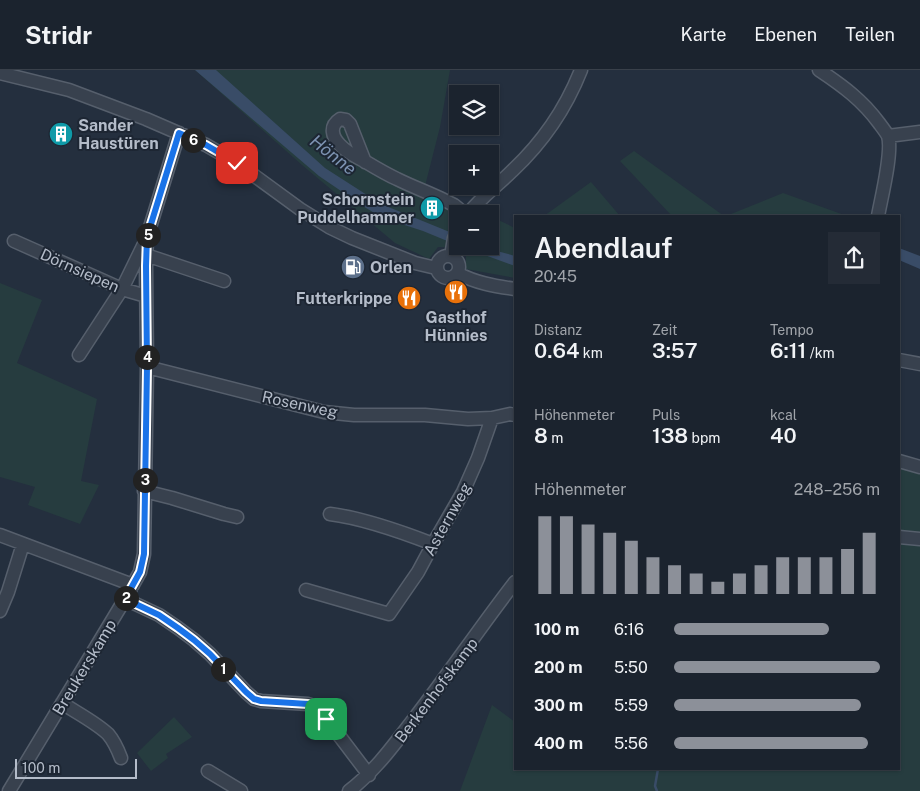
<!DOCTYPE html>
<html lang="de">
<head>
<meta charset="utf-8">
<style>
  :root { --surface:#1b232e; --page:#242b36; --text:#f1f3f6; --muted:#a0a4aa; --line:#39404a; --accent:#8c9099 }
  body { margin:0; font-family:"Public Sans",sans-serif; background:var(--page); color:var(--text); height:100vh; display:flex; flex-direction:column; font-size:19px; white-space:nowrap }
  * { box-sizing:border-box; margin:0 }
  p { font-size:16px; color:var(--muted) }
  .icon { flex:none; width:28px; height:28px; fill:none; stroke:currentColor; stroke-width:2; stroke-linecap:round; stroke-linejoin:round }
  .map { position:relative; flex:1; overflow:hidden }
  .sheet { position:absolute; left:514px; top:145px; width:386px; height:555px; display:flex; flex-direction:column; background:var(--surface); border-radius:0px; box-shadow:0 1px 4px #0004,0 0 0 1px var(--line) }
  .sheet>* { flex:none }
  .tools { position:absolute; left:449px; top:15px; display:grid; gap:10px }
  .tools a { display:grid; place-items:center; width:50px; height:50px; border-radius:0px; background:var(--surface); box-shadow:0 1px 4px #0004,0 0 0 1px var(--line); font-size:25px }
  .scale { position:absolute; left:15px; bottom:12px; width:122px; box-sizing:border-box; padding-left:5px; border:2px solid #b4bcc9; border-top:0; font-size:14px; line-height:18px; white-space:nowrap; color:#b4bcc9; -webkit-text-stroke:4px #1d2633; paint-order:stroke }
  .pin { position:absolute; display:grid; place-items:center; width:42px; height:42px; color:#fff; margin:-21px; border-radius:10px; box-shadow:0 2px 8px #0006 }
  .km { position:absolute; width:25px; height:25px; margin:-12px; border-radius:50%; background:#222; color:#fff; font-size:14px; line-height:25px; text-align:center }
  .round { display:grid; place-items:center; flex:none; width:52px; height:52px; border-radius:0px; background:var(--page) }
  .overview { display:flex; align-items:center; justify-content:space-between; height:85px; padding:0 20px }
  h1 { font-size:28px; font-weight:600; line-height:38px }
  .metrics { display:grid; grid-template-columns:repeat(3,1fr); gap:8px; height:85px; padding:5px 20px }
  .metrics div { display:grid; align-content:center }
  .metrics b { font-size:21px; font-weight:600 }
  .metrics small { font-size:14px; font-weight:400 }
  .metrics p { font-size:14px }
  .chart { height:140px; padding:10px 20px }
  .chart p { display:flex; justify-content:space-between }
  .chart svg { width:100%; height:90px; margin-top:5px; stroke:var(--accent); stroke-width:6 }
  ul { padding:0 20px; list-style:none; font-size:16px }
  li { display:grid; grid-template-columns:80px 60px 1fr; align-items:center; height:38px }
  li i { height:12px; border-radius:6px; background:var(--accent) }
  header { display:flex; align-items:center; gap:30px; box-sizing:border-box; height:70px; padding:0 25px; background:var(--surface); border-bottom:1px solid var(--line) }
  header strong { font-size:24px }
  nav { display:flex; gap:28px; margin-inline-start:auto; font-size:18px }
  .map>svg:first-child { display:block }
  .green { fill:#263c3f }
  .water { fill:#394c67 }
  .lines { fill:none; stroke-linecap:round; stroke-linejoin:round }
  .stream { stroke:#394c67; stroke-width:2.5 }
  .minor-casing { stroke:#565f6c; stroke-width:15 }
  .minor { stroke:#38414e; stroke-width:12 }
  .route-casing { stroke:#fff; stroke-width:10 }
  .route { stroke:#1a73e8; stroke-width:6 }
  .labels { text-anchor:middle; stroke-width:4; stroke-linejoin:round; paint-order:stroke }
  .poi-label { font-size:16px; font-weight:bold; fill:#b4bcc9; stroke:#1d2633; text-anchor:start }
  .street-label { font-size:16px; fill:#b4bcc9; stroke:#1d2633 }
  .water-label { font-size:18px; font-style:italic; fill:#7c92b1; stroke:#1d2633 }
</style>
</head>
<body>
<header>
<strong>Stridr</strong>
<nav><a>Karte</a><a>Ebenen</a><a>Teilen</a></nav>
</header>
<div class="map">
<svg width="920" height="721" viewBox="0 0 920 721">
  <rect width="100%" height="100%" fill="#242f3e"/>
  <path class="green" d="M195 0H450L440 57 425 116 485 144H458V176H490V146L515 158V208L466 199V178L438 177 429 189 395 173 302 95Z
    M634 81 724 146H672L620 91Z
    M591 112 620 146H544Z
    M783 123 847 146H726Z
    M0 213 42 230 17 293 97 329 81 411 99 415 80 454 28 435 35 417 0 407Z
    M899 395 920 403V721H460L492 635 515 652V699H899Z
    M174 647 192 667 166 684 168 688 151 701 137 683Z"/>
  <path class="water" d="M195 0H216L325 98 381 134 457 165V175L423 161 383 148 366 138 319 106Z
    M460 176H484L497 181 515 186V196Z
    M899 178 920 186V199L899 190Z"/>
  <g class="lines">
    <path class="stream" d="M657 721 655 716 658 699"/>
    <g class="minor-casing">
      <path id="minor" d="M819 0C843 16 862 30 879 53 882 57 886 62 888 66 893 82 881 129 878 146
        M0 3 69 20 146 49 206 75 237 93 300 139 329 157 352 168 415 193 436 198
        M888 66 920 62
        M365 92 350 54 346 50 340 49C329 56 332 67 340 75 347 83 357 87 366 92 376 98 386 104 397 109 413 117 430 123 446 131L454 135 465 144
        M468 144C481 127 497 116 512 101 542 73 566 38 581 0
        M14 171 122 219 146 226
        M146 185 224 211
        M437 197a11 11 0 1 1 22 0a11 11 0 1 1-22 0Z
        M451 186 454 168 458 160
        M457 203C476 213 494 216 515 219
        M79 285 122 219 145 172
        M899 290 920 294
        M147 297 324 342 354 345H425L468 349 492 348 510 344 515 345
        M899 391 920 397
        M144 421 172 428 224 444 237 447
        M330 444C363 448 402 462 433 474
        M0 465 133 515
        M899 467 920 469
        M306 520 389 544 418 502 433 474 463 422 478 388 492 348
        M125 529 159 545 178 558 194 570 210 584 246 622 254 629 261 631 308 634 314 636 319 639 369 705
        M0 541 8 522 23 474
        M62 633C77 643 95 652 108 664 114 671 118 680 121 688
        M208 701 241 721
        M9 721 125 529 140 502 144 484 147 297 146 196 147 167 179 63
        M349 721C375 701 393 676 413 650 448 605 480 557 515 512"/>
    </g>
    <use href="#minor" class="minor"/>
  </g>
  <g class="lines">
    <g class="route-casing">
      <path id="route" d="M237 93 206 75 179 63 147 167 146 196 147 297 144 484 140 502 125 529 159 545 178 558 194 570 210 584 246 622 254 629 261 631 308 634C318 637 321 641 326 649"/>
    </g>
    <use href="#route" class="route"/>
  </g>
  <defs>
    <g id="building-disc" transform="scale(1.25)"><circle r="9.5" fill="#0f9aa8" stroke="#1d2633"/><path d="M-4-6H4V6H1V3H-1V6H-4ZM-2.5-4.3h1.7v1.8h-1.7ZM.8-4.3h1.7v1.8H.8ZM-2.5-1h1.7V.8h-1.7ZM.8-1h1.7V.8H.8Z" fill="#fff"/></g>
    <g id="fuel-disc" transform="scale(1.25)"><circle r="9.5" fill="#5c6f8a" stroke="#1d2633"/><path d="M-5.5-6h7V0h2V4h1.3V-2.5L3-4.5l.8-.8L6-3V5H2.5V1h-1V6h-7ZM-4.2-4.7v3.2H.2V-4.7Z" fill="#fff"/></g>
    <g id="restaurant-disc" transform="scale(1.25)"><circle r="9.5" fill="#e8710a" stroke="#1d2633"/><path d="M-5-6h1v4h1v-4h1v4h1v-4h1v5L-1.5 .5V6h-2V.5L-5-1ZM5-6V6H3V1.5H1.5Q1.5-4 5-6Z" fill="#fff"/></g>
  </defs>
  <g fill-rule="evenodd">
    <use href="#building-disc" x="61" y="64"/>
    <use href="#building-disc" x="432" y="138"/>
    <use href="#fuel-disc" x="353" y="197"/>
    <use href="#restaurant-disc" x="456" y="222"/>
    <use href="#restaurant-disc" x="409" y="228"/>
  </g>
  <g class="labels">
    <g class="poi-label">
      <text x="78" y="61">Sander<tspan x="78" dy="18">Haustüren</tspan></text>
      <text x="414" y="135" text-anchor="end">Schornstein<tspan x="414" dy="18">Puddelhammer</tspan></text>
      <text x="370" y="203">Orlen</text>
      <text x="392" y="234" text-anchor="end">Futterkrippe</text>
      <text x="456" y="253" text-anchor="middle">Gasthof<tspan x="456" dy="18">Hünnies</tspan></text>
    </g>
    <g class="street-label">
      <text transform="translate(80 200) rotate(24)" y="6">Dörnsiepen</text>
      <text transform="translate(300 334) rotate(12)" y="6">Rosenweg</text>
      <text transform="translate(447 449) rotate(-61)" y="6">Asternweg</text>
      <text transform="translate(84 597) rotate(-59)" y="6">Breukerskamp</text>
      <text transform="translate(436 620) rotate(-53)" y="6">Berkenhofskamp</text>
    </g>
    <g class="water-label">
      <text transform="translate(333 85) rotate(38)" y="6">Hönne</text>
    </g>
  </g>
</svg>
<div class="tools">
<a><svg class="icon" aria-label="layers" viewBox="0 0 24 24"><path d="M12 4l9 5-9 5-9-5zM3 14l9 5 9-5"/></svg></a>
<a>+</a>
<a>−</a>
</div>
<div class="scale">100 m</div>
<div class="pin" style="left:326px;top:649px;background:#1e9e55"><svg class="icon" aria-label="arrive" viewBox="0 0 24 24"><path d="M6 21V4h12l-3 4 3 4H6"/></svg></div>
<div class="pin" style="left:237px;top:93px;background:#d93025"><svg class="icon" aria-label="check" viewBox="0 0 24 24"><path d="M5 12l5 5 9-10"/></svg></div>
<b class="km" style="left:223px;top:599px">1</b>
<b class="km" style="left:126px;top:528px">2</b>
<b class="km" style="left:145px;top:410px">3</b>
<b class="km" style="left:147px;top:287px">4</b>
<b class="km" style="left:148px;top:165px">5</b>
<b class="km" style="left:193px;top:70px">6</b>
<section class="sheet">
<div class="overview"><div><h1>Abendlauf</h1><p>20:45</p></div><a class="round"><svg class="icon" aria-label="share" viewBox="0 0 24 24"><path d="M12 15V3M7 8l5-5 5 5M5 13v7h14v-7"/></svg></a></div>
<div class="metrics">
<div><p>Distanz</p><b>0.64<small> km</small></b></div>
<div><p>Zeit</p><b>3:57</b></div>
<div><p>Tempo</p><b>6:11<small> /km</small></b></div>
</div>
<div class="metrics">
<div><p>Höhenmeter</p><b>8<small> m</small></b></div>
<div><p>Puls</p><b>138<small> bpm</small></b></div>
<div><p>kcal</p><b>40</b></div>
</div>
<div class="chart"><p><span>Höhenmeter</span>248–256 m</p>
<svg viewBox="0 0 160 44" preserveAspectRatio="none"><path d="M5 44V6M15 44V6M25 44V10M35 44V14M45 44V18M55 44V26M65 44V30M75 44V34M85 44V38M95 44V34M105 44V30M115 44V26M125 44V26M135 44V26M145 44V22M155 44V14"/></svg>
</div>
<ul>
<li><b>100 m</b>6:16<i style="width:75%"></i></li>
<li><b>200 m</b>5:50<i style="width:100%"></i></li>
<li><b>300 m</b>5:59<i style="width:91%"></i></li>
<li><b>400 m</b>5:56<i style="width:94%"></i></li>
</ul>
</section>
</div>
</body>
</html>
